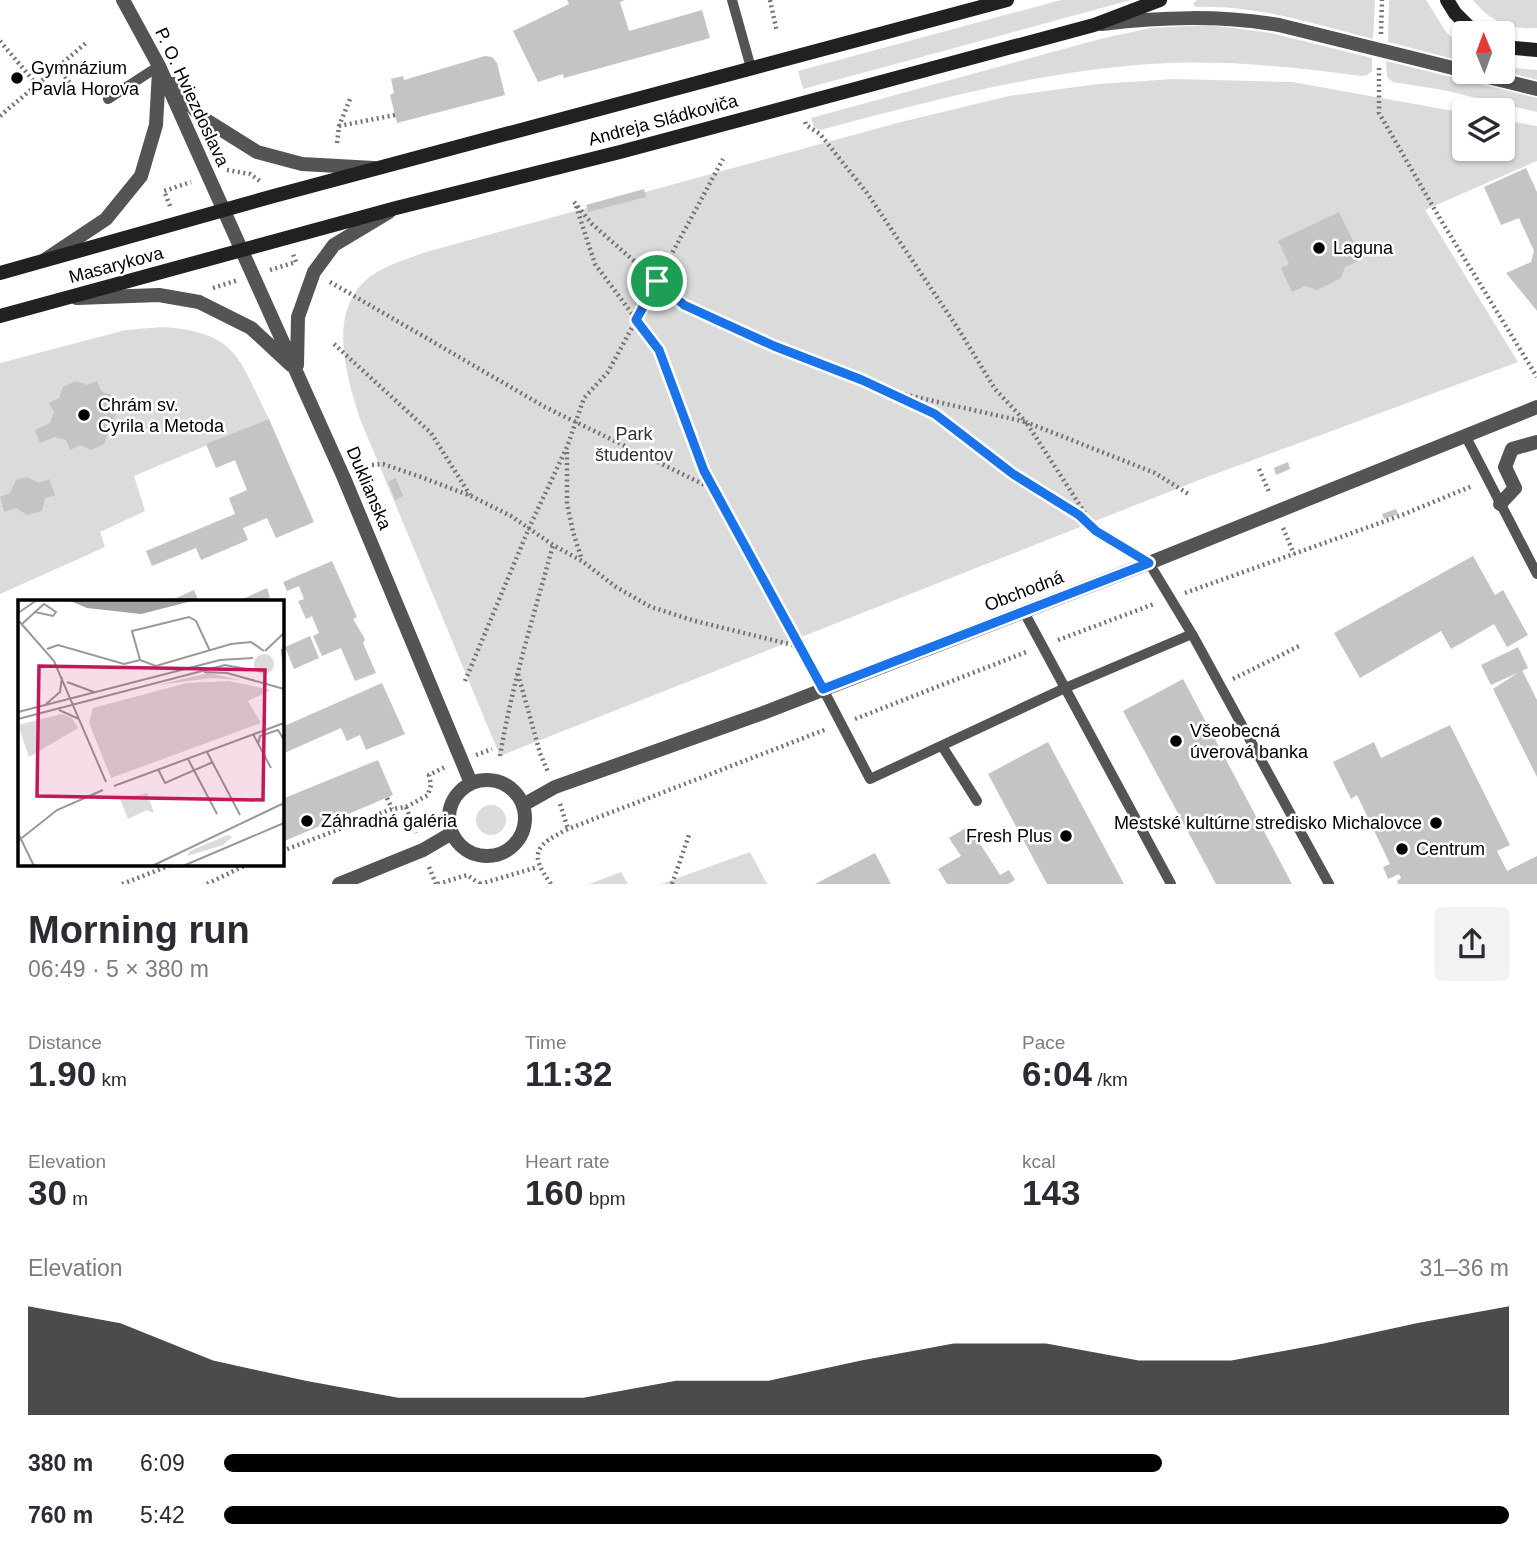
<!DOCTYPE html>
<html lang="en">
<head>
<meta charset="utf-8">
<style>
  :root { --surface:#fff; --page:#f2f2f3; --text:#2b2b33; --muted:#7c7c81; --accent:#000 }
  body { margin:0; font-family:Arial,sans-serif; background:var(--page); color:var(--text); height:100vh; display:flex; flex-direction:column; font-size:26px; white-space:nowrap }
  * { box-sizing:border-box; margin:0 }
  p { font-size:23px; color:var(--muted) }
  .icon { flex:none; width:38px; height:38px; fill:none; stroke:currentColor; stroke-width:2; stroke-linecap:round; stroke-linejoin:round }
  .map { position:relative; height:884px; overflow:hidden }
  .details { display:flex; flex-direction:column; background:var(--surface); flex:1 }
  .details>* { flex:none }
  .needle { width:46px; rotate:359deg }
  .fabs { position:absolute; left:1452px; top:21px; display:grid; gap:14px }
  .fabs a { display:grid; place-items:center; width:63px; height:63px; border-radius:7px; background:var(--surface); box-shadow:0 2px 5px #0004; font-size:35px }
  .pin { position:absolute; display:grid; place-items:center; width:60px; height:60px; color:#fff; margin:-30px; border:4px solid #fff; border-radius:50%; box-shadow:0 2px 7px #0007 }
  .round { display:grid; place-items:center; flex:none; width:74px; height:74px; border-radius:7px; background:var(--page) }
  .headline { display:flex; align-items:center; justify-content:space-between; height:119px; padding:0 28px }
  h1 { font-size:38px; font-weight:700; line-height:52px }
  .figures { display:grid; grid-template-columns:repeat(3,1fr); gap:10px; height:119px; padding:7px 28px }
  .figures div { display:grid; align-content:center }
  .figures b { font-size:35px; font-weight:700 }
  .figures small { font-size:19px; font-weight:400 }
  .figures p { font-size:19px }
  .chart { height:196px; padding:14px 28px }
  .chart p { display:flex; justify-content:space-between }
  .chart svg { width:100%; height:126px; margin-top:7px; fill:var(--accent); opacity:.7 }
  ul { padding:0 28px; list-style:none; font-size:23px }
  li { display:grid; grid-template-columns:112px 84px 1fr; align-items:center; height:52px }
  li i { height:18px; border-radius:9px; background:var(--accent) }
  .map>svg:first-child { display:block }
  .green { fill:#dbdbdb }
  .building { fill:#c4c4c4 }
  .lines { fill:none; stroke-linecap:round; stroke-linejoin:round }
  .path { stroke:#767676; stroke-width:4.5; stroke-dasharray:2 3.5; stroke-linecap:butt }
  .service { stroke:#545454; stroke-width:10 }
  .pedestrian { stroke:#545454; stroke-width:14 }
  .minor { stroke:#545454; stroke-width:14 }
  .tertiary { stroke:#545454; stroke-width:14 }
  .secondary { stroke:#212121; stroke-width:14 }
  .route-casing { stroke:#fff; stroke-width:14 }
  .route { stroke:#1a73e8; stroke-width:9 }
  .poi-dot { fill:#000; stroke:#fff; stroke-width:2.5 }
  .labels { text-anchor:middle; stroke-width:5; stroke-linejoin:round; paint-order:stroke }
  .poi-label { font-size:18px; fill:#000; stroke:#fff; text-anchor:start }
  .street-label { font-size:18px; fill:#000; stroke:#fff }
  .park-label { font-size:18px; fill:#323232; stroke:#fff }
  .inset-road { fill:none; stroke:#999; stroke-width:2 }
  .view { fill:#c2185b; fill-opacity:0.15; stroke:#c2185b; stroke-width:3.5 }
  .inset-edge { fill:none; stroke:#000; stroke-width:3.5 }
</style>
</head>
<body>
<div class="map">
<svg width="1537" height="884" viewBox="0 0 1537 884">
  <rect width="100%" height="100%" fill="#fff"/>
  <path class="green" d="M1061 0H1131L803 89 798 71Z
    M1197 0H1375L1373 39C1316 25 1256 4 1196 7L1193 4Z
    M1389 0H1426L1446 32 1465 49V62L1388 42Z
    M1473 0H1537V28C1510 30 1489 21 1473 0Z
    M1210 25 1271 33 1372 58V71L1367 75 1361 76C1297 67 1234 61 1170 63 1051 68 934 100 820 130L814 127 811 118 1104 38 1151 28Z
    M1386 61 1537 98V112L1443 90 1393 82 1387 77Z
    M1503 67 1537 70V80L1503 71Z
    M1174 79 1292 82 1465 113V149H1503V120L1537 126V161L1425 210 1518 362 1199 480 500 756 360 419C346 375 326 309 371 276 386 265 408 259 426 252L901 122 1009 96 1098 84Z
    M163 327C239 333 238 358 269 419L134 476 145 511 100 532 105 547 0 594V363L126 330Z
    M476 820a15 15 0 1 1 30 0a15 15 0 1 1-30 0Z
    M750 852 767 884H661Z
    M621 872 628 884H589Z"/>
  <path class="building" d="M567 0H625L620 2 629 31 702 10 710 38 564 78 563 74 538 82 513 31 569 4Z
    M485 56 492 57 497 63 505 95 397 123 390 95 394 93 391 79 403 76 404 80Z
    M1526 168 1537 192V311L1506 273 1531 262 1534 251 1519 218 1501 225 1484 187Z
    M644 189 646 197 588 212 586 205Z
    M1339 212 1360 255 1358 261 1345 267 1341 278 1317 290 1305 286 1292 292 1281 268 1289 264 1278 241Z
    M76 381 87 385 97 381 101 391 112 395 118 408 114 419 118 429 108 433 104 444 91 450 80 445 70 450 66 440 55 437 40 443 35 430 50 423 54 412 49 403 59 398 63 387Z
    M269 419 314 522 276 538 267 518 243 528 248 540 201 560 196 548 152 566 146 551 235 514 229 498 247 490 235 460 216 468 206 444Z
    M1288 462 1290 469 1276 475 1274 468Z
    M27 477 39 483 49 479 55 495 45 498 42 511 27 515 16 508 4 512 0 497 10 493 16 480Z
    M396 478 403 496 395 500 388 482Z
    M1396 509 1398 514 1384 519 1382 514Z
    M1473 556 1495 595 1503 590 1528 635 1507 647 1494 624 1451 649 1441 631 1360 678 1334 633Z
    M332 561 357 617 353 619 365 639 363 643 376 673 355 681 341 648 322 656 313 636 319 633 312 616 306 619 298 601 304 599 299 586 287 591 283 582Z
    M267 588 270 597 259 602H236Z
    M194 590 199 602H176L174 599Z
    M310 636 319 658 294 669 285 647Z
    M1518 647 1528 668 1491 685 1481 665Z
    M1522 670 1537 700V777L1493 689Z
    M1183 679 1292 884H1216L1123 711Z
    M382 683 405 734 366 750 360 735 347 741 341 728 282 754V727Z
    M1450 725 1510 845 1497 851 1507 871 1537 856V884H1398L1397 881 1401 878 1399 874 1388 879 1383 867 1390 864 1357 795 1351 799 1333 762 1374 742 1381 758Z
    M1048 742 1124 884H1047L988 774Z
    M378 760 393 795 282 842V799Z
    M969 826 1000 875 1009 870 1015 880 1008 884H947L938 869 961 856 949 838Z
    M875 853 891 884H815Z"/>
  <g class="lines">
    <path class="path" d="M770 0 777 32
      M1381 34 1382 0
      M0 41 37 85
      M58 68 71 84
      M1379 68V113L1439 217 1537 377
      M0 116 86 43
      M805 122 806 125 820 134 867 193 959 330 995 389 1026 422 1155 473 1190 495
      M339 126 395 115
      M337 143 339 126 350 99
      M227 170 250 174 260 181
      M574 202 592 224 684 305 774 346 862 380 935 414 1013 473 1078 515 1096 531 1131 552
      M170 206 164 191 191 182
      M576 206 595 264 659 350 704 471 815 676
      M270 270 296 262 293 254
      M330 282 545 407 713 489
      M213 288 238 280
      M334 344 431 433 470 495
      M894 392 1026 422 1092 524
      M567 452V504L573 532 582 560
      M372 465 383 464 421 477 471 496 511 516 553 545 582 561 616 587 651 607 695 621 797 646
      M1259 469 1270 494
      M1283 528 1294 554
      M1185 593 1402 515 1472 486
      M1058 640 1154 604
      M518 674 540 753 548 772
      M1233 679 1301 645
      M465 681 529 528 567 447 584 398 608 372 723 159
      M855 719 1026 652
      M476 755 492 749
      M500 756C512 684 534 615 553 545
      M387 798 392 809
      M560 804 568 829
      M406 807 416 833
      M282 851 392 809 406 807 428 795 431 785 429 775 445 767
      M429 867 436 884
      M122 884 171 865
      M207 884 246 865
      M438 884 467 875 480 884
      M480 884 538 867
      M551 884C528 853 536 845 568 829L827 729
      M672 884 690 832"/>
    <path class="service" d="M732 0 751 68
      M108 99 159 66
      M1465 435 1537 574
      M1149 563 1192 634 1329 884
      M1024 612 1171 884
      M823 689 870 779 1065 688 1192 634
      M942 746 977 801"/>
    <path class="pedestrian" d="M1500 504 1515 488 1505 467 1512 449 1537 442"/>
    <path class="minor" d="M242 251 344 478 471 783
      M77 298 159 295 199 302 251 328 291 365
      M297 365 298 317 314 272 334 245 389 212
      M449 818a38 38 0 1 1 76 0a38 38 0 1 1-76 0Z
      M523 805 555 787 763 713 1149 563 1537 407
      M339 884 423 850 452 833"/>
    <path class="tertiary" d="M123 0 159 66 242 251
      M1102 24C1163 17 1219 15 1279 25L1465 71
      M1468 72 1537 89
      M173 84 201 117 257 152 302 164 374 168
      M46 259 106 219 141 176 156 125 159 71"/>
    <path class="secondary" d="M1447 0 1455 13 1475 33
      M1503 47 1537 50
      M0 273 270 197 1007 0
      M0 316 396 208 620 152 1094 25 1160 0"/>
  </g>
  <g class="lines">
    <g class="route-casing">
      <path id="route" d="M657 281 684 305 774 346 862 380 935 414 1013 474 1079 515 1096 531 1149 563 823 689 704 471 659 350 636 320Z"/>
    </g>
    <use href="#route" class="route"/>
  </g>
  <g class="poi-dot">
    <circle cx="17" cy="78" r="7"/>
    <circle cx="1319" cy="248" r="7"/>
    <circle cx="84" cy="415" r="7"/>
    <circle cx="1176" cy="741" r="7"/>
    <circle cx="307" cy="821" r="7"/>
    <circle cx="1436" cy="823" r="7"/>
    <circle cx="1066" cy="836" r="7"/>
    <circle cx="1402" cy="849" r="7"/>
  </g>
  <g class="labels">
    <g class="poi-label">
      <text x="31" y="74">Gymnázium<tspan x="31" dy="21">Pavla Horova</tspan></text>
      <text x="1333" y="254">Laguna</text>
      <text x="98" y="411">Chrám sv.<tspan x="98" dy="21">Cyrila a Metoda</tspan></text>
      <text x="1190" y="737">Všeobecná<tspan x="1190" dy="21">úverová banka</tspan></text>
      <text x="321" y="827">Záhradná galéria</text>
      <text x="1422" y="829" text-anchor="end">Mestské kultúrne stredisko Michalovce</text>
      <text x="1052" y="842" text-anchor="end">Fresh Plus</text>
      <text x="1416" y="855">Centrum</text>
    </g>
    <g class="street-label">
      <text transform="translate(192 97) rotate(65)" y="6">P. O. Hviezdoslava</text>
      <text transform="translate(663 120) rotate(-15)" y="6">Andreja Sládkoviča</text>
      <text transform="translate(116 265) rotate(-15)" y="6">Masarykova</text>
      <text transform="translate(369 488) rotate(67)" y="6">Duklianska</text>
      <text transform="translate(1024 591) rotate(-21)" y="6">Obchodná</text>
    </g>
    <g class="park-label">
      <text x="634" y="440">Park<tspan x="634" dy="21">študentov</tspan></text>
    </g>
  </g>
  <g transform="translate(18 600)">
    <rect width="266" height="266" fill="#fff"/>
    <path d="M236 64a10 10 0 1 1 20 0a10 10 0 1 1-20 0ZM190 73 223 80 193 78 140 85ZM211 81 253 90 230 101 243 123 93 178 71 123 75 108 169 83ZM44 114 54 118 60 128 11 157 0 125ZM129 193 136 213 129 210 110 219 102 199ZM210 235 214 237 205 245 169 256 172 251Z" fill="#dbdbdb"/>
    <path d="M50 0H178L123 14 69 8Z" fill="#a2a2a2"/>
    <path class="inset-road" d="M0 13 19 0M0 20 36 61 88 182M4 24 17 12 35 16 38 12 26 4 17 12M29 49 40 45 106 64 122 60 138 66 213 44 233 42 246 51M264 49 266 72M247 51 266 33M122 60 114 31 171 17 178 21 192 51M186 72 209 73 266 89M49 82 76 92M28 104 42 92 44 77M41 110 61 119M0 112 202 60 235 58M0 119 207 65 234 70M235 134 253 168M240 144 242 136 260 130 266 140M189 152 222 215M170 159 199 214M140 169 147 183 195 162M96 186 266 123M0 233 16 266M0 241 39 210 85 190M134 266 266 203M165 266 266 223"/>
    <path class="view" d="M21 66 247 70 245 200 19 196Z"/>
    <rect width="266" height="266" class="inset-edge"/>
  </g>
</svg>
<div class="fabs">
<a><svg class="needle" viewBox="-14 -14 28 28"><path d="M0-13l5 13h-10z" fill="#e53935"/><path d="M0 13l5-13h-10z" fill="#7c7c81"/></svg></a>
<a><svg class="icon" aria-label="layers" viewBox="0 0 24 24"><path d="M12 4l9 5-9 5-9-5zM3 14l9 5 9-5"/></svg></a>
</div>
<div class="pin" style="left:657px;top:281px;background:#1e9e55"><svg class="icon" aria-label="arrive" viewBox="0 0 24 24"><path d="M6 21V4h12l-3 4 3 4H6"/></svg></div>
</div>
<section class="details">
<div class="headline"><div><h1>Morning run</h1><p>06:49 · 5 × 380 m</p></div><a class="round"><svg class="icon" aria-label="share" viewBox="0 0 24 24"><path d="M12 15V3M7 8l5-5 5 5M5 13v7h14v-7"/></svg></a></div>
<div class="figures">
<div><p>Distance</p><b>1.90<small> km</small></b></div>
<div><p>Time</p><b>11:32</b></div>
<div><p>Pace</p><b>6:04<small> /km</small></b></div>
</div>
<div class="figures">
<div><p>Elevation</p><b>30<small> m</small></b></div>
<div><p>Heart rate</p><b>160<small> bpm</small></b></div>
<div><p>kcal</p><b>143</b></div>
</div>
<div class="chart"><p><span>Elevation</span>31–36 m</p>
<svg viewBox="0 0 160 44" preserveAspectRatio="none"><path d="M0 44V6L10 12L20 25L30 32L40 38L50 38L60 38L70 32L80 32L90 25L100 19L110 19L120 25L130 25L140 19L150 12L160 6V44z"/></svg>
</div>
<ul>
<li><b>380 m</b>6:09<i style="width:73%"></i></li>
<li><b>760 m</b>5:42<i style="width:100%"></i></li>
</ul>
</section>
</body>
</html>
